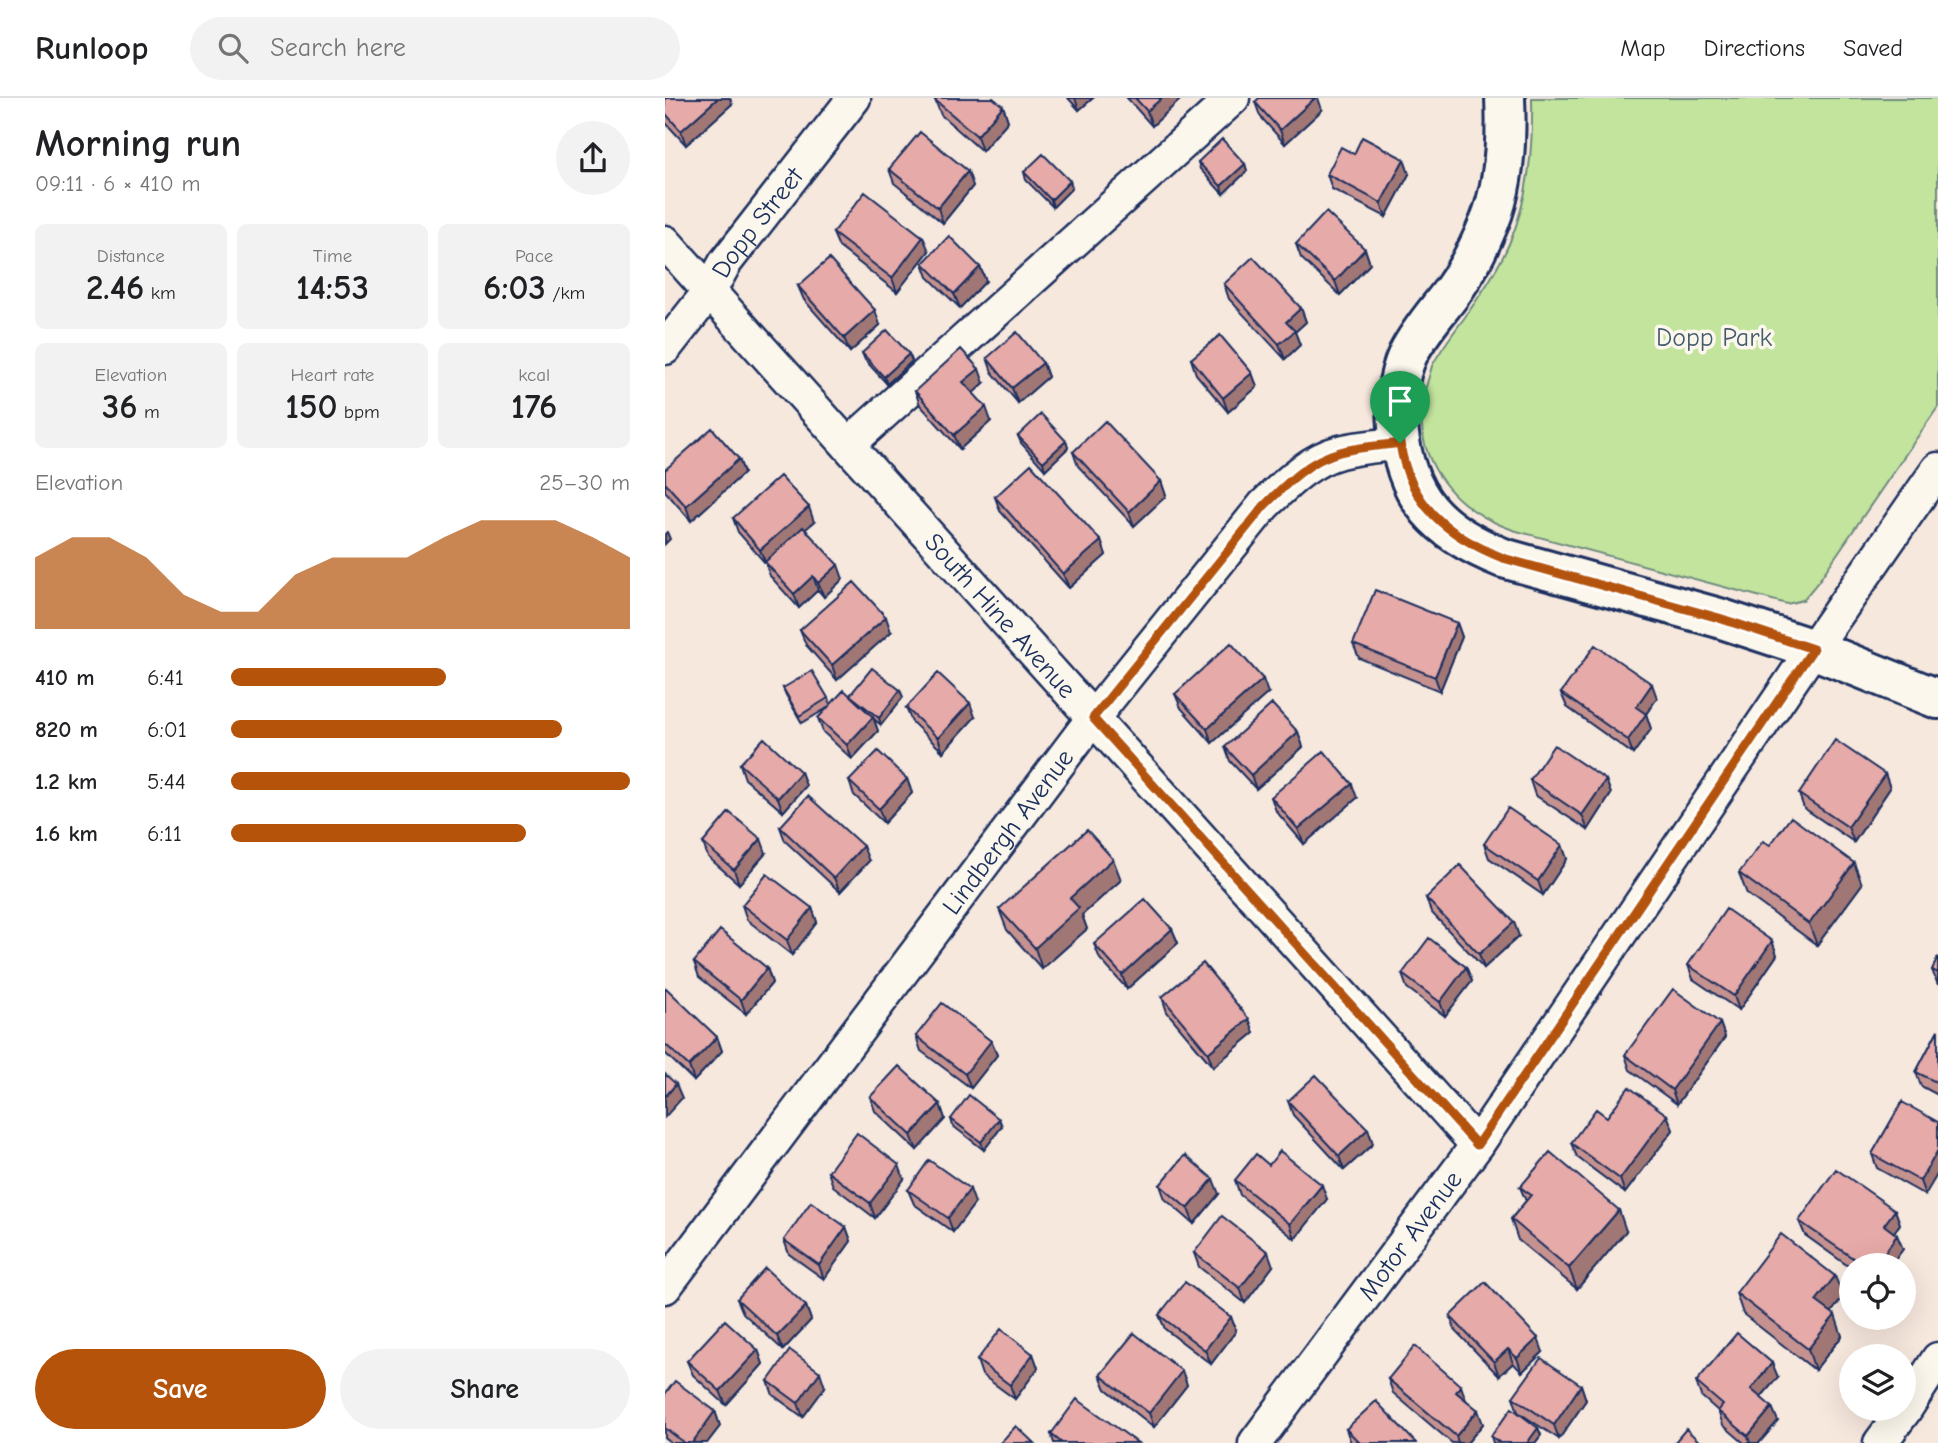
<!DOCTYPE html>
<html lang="en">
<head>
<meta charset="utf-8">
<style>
  :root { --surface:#fff; --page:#f2f2f2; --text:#202124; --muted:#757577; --line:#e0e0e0; --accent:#b45309 }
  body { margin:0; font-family:"Comic Neue",sans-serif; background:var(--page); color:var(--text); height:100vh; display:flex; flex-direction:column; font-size:26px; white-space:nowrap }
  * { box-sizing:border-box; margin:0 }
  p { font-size:23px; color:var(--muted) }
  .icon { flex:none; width:38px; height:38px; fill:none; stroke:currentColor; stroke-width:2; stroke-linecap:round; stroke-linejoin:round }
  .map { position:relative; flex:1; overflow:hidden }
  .drawer { display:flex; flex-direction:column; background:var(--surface); width:665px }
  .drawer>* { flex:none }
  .tools { position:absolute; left:1174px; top:1155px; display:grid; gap:14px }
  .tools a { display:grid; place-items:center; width:77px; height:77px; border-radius:50%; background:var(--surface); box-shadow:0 7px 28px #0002; font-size:35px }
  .pin { position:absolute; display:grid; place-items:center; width:60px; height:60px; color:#fff; margin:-72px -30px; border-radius:50% 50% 50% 0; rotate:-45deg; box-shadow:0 0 7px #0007 }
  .pin .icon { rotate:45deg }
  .round { display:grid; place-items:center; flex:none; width:74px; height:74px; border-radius:37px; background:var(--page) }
  .headline { display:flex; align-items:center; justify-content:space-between; height:119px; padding:0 35px }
  h1 { font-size:38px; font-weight:700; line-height:52px }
  .metrics { display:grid; grid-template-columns:repeat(3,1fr); gap:10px; height:119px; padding:7px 35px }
  .metrics div { display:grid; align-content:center; border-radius:10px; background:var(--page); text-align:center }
  .metrics b { font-size:35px; font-weight:700 }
  .metrics small { font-size:19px; font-weight:400 }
  .metrics p { font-size:19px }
  .chart { height:196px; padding:14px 35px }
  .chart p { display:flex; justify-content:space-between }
  .chart svg { width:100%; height:126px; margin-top:7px; fill:var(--accent); opacity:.7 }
  .primary-button { display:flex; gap:14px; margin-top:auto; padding:14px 35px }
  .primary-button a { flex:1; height:80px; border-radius:42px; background:var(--accent); color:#fff; font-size:28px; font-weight:700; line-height:80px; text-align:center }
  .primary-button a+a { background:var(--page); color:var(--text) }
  ul { padding:0 35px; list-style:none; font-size:23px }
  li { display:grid; grid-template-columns:112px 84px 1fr; align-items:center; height:52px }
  li i { height:18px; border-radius:9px; background:var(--accent) }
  header { display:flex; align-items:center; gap:42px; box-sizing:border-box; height:98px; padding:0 35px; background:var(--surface); border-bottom:2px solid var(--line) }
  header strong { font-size:33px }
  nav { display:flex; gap:38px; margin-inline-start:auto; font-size:24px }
  .search { width:490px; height:63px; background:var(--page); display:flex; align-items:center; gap:18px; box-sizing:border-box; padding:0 24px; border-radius:38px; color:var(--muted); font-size:26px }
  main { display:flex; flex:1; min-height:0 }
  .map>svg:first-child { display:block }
  .green { fill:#c2e49d; stroke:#6e8a7e; stroke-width:2 }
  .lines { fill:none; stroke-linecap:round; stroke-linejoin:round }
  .minor-casing { stroke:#1b2f5e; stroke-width:37 }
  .tertiary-casing { stroke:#1b2f5e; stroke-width:44 }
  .minor { stroke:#fbf7ec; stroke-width:32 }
  .tertiary { stroke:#fbf7ec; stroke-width:38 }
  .wall { fill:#c69290; stroke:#1b2f5e; stroke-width:2 }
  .shaded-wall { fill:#a17776; stroke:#1b2f5e; stroke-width:2 }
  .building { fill:#e6aaa8; stroke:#1b2f5e; stroke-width:2 }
  .route-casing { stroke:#fff; stroke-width:14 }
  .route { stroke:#b45309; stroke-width:9 }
  .labels { text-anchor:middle; stroke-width:7; stroke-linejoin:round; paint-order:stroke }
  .street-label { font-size:26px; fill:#1b2f5e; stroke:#fbf7ec }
  .park-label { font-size:26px; fill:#455c6e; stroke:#fbf7ec }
</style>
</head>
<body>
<header>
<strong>Runloop</strong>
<div class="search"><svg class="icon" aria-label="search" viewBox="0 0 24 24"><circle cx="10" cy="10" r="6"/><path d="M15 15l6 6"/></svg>Search here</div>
<nav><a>Map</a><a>Directions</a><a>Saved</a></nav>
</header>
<main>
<section class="drawer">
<div class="headline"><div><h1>Morning run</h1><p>09:11 · 6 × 410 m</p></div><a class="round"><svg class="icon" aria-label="share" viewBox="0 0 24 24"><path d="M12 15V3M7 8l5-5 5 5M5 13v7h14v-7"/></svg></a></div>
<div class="metrics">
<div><p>Distance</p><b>2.46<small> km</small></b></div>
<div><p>Time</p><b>14:53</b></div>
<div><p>Pace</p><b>6:03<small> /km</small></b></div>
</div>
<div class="metrics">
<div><p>Elevation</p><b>36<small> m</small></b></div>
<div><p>Heart rate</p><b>150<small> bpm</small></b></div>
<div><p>kcal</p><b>176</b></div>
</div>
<div class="chart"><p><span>Elevation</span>25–30 m</p>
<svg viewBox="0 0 160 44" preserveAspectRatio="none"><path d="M0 44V19L10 12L20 12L30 19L40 32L50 38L60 38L70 25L80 19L90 19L100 19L110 12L120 6L130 6L140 6L150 12L160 19V44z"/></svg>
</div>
<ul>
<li><b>410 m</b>6:41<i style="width:54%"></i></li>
<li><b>820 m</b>6:01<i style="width:83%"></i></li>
<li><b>1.2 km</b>5:44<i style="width:100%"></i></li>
<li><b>1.6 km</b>6:11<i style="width:74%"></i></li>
</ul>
<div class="primary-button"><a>Save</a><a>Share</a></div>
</section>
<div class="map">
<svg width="1273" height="1345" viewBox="0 0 1273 1345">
  <rect width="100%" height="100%" fill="#f7e8de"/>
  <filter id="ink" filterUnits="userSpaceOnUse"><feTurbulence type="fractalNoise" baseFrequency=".0143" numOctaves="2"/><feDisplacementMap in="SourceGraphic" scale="14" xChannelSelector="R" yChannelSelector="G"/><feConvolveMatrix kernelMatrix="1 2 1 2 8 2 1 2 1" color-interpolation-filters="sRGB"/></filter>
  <g filter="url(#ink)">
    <path class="green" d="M867 0H1273V309L1153 484 1138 502 1122 506 848 432C785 410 743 357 761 289 763 282 765 275 767 268 776 251 788 235 800 219 816 196 832 173 844 146 864 100 868 50 867 0Z"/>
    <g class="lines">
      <g class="minor-casing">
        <g id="minor">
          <path id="s1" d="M0 144 812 1047"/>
          <path id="s2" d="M0 250 44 194 60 165 189 0"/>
          <path d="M183 347 568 0"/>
          <path id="s3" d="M0 1189 428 620 599 407C621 386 644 362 675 354 694 349 715 348 735 345"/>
          <path id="s4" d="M590 1345 812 1047 1148 551 1273 371"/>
          <path d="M1215 1345 1240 1312 1273 1261"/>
        </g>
      </g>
      <g class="tertiary-casing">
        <path id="tertiary" d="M840 0C842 42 840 86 824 125 815 147 803 171 789 191 774 212 755 232 743 256 732 280 731 302 733 328 740 400 772 434 838 460L1054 520 1148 551 1273 601"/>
      </g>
      <use href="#minor" class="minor"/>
      <use href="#tertiary" class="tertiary"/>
    </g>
    <path class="wall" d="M0 0 67 6 21 47 0 24Z
      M403 0H428L414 12Z
      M462 0H517L487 28Z
      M270 2 338 8 343 23 317 53 276 17Z
      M590 4 657 12 620 46 595 18Z
      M689 56 744 76 721 119 667 91 662 76Z
      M533 64 580 66 582 73 558 96 535 71Z
      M224 71 308 88 278 125 229 85Z
      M359 74 405 83 407 90 388 109 361 82Z
      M168 135 264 153 232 194 174 149Z
      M631 146 700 151 705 166 675 197 636 160Z
      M258 165 315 169 321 183 295 210 263 179Z
      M559 186 636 210 641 224 630 234 635 247 620 261 564 201Z
      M133 188 215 227 185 254 139 202Z
      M197 255 244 256 247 263 222 286 200 262Z
      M322 260 378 265 383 279 353 305 327 274Z
      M526 261 587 275 592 289 563 314 531 276Z
      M319 285 308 295 326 323 295 351 255 307 250 293Z
      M353 338 401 343 403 350 380 372 356 345Z
      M408 354 496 383 501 398 469 428 413 368Z
      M74 361 79 375 26 423 0 393V372Z
      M330 399 436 443 441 457 404 490 335 413Z
      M68 420 149 424 140 431 178 481 159 499 153 492 134 510 105 478 101 466 73 434Z
      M792 525 797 539 775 593 694 560 688 546Z
      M135 532 226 534 172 582 141 547Z
      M118 590 163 600 166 607 185 598 238 599 216 627 209 621 213 633 187 661 158 634 153 620 164 609 137 625 121 597Z
      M603 595 547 645 516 610 510 596Z
      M896 595 992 600 981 616 986 631 968 656 902 609Z
      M241 610 310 619 278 654 247 624Z
      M633 634 638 649 591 691 565 663 560 649Z
      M75 666 136 674 141 688 118 714 80 681Z
      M1220 676 1225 690 1189 744 1139 710 1134 696Z
      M242 681 247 695 219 725 189 697 184 683Z
      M865 682H941L946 696 923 732 870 697Z
      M606 699 692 700 639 746 611 713Z
      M115 729 204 763 175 794 120 743Z
      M38 745 101 755 74 786 43 759Z
      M819 746 897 747 902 761 878 797 824 760Z
      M1105 747 1197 786 1152 847 1082 796 1074 775Z
      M456 782 417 817 422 831 377 871 342 832 334 811Z
      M761 800 854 838 819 870 766 814Z
      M77 807 147 810 152 824 127 857 82 822Z
      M507 831 513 845 462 891 435 861 429 846Z
      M1107 843 1112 857 1074 912 1028 881 1023 867Z
      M1273 859V887L1267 872Z
      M29 864 102 870 107 885 81 916 34 879Z
      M801 869 807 883 780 918 742 890 737 876Z
      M0 891 52 939 57 953 29 983 0 955Z
      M497 899 584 921 589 935 548 969 502 914Z
      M1055 925 1060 939 1012 1006 965 972 960 957Z
      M1273 932V997L1256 988 1251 974Z
      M251 938 326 943 332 957 306 990 256 953Z
      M205 999 275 1006 280 1021 252 1052 210 1013Z
      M623 1003 703 1031 708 1046 679 1072 628 1017Z
      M1237 1004 1260 1097 1212 1070 1207 1056Z
      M1002 1017 1008 1032 960 1095 912 1059 906 1045Z
      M286 1021H334L337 1028 319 1052 288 1028Z
      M604 1067 662 1101 630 1141 575 1097 570 1082Z
      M163 1074 239 1081 210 1120 168 1088Z
      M495 1087 554 1096 529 1126 500 1101Z
      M855 1089 961 1133 912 1191 853 1142 846 1121 861 1103Z
      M243 1092 310 1105 288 1134 249 1106Z
      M1230 1112 1235 1126 1229 1134 1238 1151 1226 1167H1186V1170L1140 1137 1134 1123Z
      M181 1129 186 1143 159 1181 124 1156 119 1142Z
      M529 1155 608 1168 580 1205 534 1169Z
      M1071 1195 1178 1199 1166 1214 1177 1238 1150 1272 1078 1216Z
      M72 1201 141 1208 146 1222 118 1252 78 1215Z
      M494 1217 566 1219 571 1233 546 1266 500 1231Z
      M785 1218 878 1254 857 1274 848 1265 834 1278 790 1232Z
      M93 1252 98 1266 61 1307 28 1277 22 1263Z
      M368 1256 373 1270 350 1301 317 1277 312 1262Z
      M517 1273 522 1287 489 1329 441 1291 435 1277Z
      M1113 1279 1096 1299 1113 1323 1094 1345H1079L1058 1327 1053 1313 1036 1298 1031 1284Z
      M723 1281 801 1302 818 1326 802 1345H787L728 1295Z
      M103 1283 160 1289 138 1319 108 1297Z
      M916 1287 921 1302 894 1341 853 1314 848 1299Z
      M0 1296 50 1313 55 1328 42 1345H6L0 1340Z
      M873 1330 876 1337 870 1345H828L826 1338Z
      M681 1331 751 1345H686Z
      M386 1336 473 1345H389Z"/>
    <path class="shaded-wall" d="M53 0H65L67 6 21 47 16 33Z
      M410 0H428L414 12Z
      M497 0H517L487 28 482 13Z
      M650 0H653L657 12 620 46 615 32Z
      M338 8 343 23 317 53 312 38Z
      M739 61 744 76 721 119 716 105Z
      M580 66 582 73 558 96 556 88Z
      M303 73 308 88 278 125 273 110Z
      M405 83 407 90 388 109 386 102Z
      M258 139 264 153 232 194 227 180Z
      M700 151 705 166 675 197 670 183Z
      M315 169 321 183 295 210 289 196Z
      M636 210 641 224 630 234 635 247 620 261 614 246 621 224Z
      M210 212 215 227 185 254 179 240Z
      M244 256 247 263 222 286 219 279Z
      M378 265 383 279 353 305 347 290Z
      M314 271 319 285 304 299 298 284Z
      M587 275 592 289 563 314 558 300Z
      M321 309 326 323 295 351 289 337Z
      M401 343 403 350 380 372 378 364Z
      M74 361 79 375 26 423 21 408Z
      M496 383 501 398 469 428 464 414Z
      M144 409 149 424 101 466 95 452Z
      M2 434 5 441 0 446V436Z
      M436 443 441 457 404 490 398 476Z
      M173 467 178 481 159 499 153 485Z
      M148 478 153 492 134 510 129 496Z
      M221 519 226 534 172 582 167 567Z
      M792 525 797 539 775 593 770 579Z
      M598 581 603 595 547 645 542 631Z
      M987 586 992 600 981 616 986 631 968 656 963 642 971 609Z
      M235 592 238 599 216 627 214 620Z
      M305 605 310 619 278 654 273 640Z
      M208 619 213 633 187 661 182 647Z
      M633 634 638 649 591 691 586 677Z
      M136 674 141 688 118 714 113 700Z
      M1220 676 1225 690 1189 744 1183 729Z
      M242 681 247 695 219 725 214 711Z
      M941 682 946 696 923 732 917 717Z
      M687 686 692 700 639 746 633 731Z
      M96 741 101 755 74 786 69 772Z
      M897 747 902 761 878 797 873 783Z
      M198 748 204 763 175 794 169 780Z
      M448 761 456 782 417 817 422 831 377 871 370 850 405 800Z
      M1189 765 1197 786 1152 847 1144 826Z
      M147 810 152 824 127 857 122 842Z
      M849 824 854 838 819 870 814 856Z
      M507 831 513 845 462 891 457 877Z
      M1107 843 1112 857 1074 912 1069 898Z
      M801 869 807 883 780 918 775 904Z
      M102 870 107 885 81 916 76 902Z
      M584 921 589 935 548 969 543 955Z
      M1055 925 1060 939 1012 1006 1007 992Z
      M52 939 57 953 29 983 24 968Z
      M326 943 332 957 306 990 300 976Z
      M11 986 17 1000 0 1019V999Z
      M275 1006 280 1021 252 1052 246 1037Z
      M1002 1017 1008 1032 960 1095 955 1081Z
      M334 1021 337 1028 319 1052 316 1044Z
      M703 1031 708 1046 679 1072 674 1058Z
      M1273 1052V1075L1260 1097 1255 1083Z
      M234 1067 239 1081 210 1120 205 1105Z
      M548 1081 554 1096 529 1126 523 1111Z
      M657 1087 662 1101 630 1141 625 1126Z
      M305 1091 310 1105 288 1134 283 1120Z
      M954 1112 961 1133 912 1191 904 1170Z
      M1230 1112 1235 1126 1224 1141 1219 1127Z
      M181 1129 186 1143 159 1181 154 1167Z
      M1232 1137 1238 1151 1226 1167H1211Z
      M603 1154 608 1168 580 1205 575 1190Z
      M1170 1178 1178 1199 1159 1224 1151 1203Z
      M141 1208 146 1222 118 1252 112 1238Z
      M1170 1217 1177 1238 1150 1272 1143 1251Z
      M566 1219 571 1233 546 1266 540 1252Z
      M873 1240 878 1254 857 1274 852 1260Z
      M843 1251 848 1265 834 1278 829 1264Z
      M93 1252 98 1266 61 1307 55 1293Z
      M368 1256 373 1270 350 1301 345 1287Z
      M1107 1265 1113 1279 1091 1305 1086 1291Z
      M517 1273 522 1287 489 1329 484 1315Z
      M155 1274 160 1289 138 1319 133 1305Z
      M916 1287 921 1302 894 1341 889 1327Z
      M796 1288 801 1302 796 1308 791 1294Z
      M1107 1309 1113 1323 1094 1345H1085L1083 1338Z
      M813 1312 818 1326 802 1345H793L791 1338Z
      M50 1313 55 1328 42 1345H27Z
      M873 1330 876 1337 870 1345H862Z"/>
    <path class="building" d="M0 0H53L16 33 0 15Z
      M272 0H328L338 8 312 38 270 2Z
      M470 0H497L482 13Z
      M594 0H650L615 32 590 4Z
      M255 34 303 73 273 110 224 71Z
      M697 39 739 61 716 105 662 76 676 49 689 56Z
      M557 41 580 66 556 88 533 64Z
      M378 56 405 83 386 102 359 74Z
      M200 94 258 139 227 180 168 135Z
      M661 114 700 151 670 183 631 146Z
      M284 138 315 169 289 196 258 165Z
      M588 159 636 210 621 224 630 233 614 246 559 186Z
      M164 161 210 212 179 240 133 188Z
      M222 232 244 256 219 279 197 255Z
      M352 234 378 265 347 290 322 260Z
      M555 237 587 275 558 300 526 261Z
      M296 251 314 271 298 284 321 309 289 337 250 293Z
      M376 316 401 343 378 364 353 338Z
      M440 323 496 383 464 414 408 354Z
      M47 330 74 361 21 408 0 385V372Z
      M366 366 436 443 398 476 330 399Z
      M115 378 144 409 95 452 68 420Z
      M138 429 173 467 153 485 148 478 129 496 100 464Z
      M189 484 221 519 167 567 135 532Z
      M710 492 792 525 770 579 688 546Z
      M566 545 598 581 542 631 510 596Z
      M930 547 987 586 971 609 981 616 963 642 896 595Z
      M207 570 235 592 214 620 185 597Z
      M147 573 163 600 134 618 118 590Z
      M273 575 305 605 273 640 241 610Z
      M179 592 208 619 182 647 153 620Z
      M607 606 633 634 586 677 560 649Z
      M99 640 136 674 113 700 75 666Z
      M1170 642 1220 676 1183 729 1134 696Z
      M889 647 941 682 917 717 865 682Z
      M213 653 242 681 214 711 184 683Z
      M659 653 687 686 633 731 606 699Z
      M143 698 198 748 169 780 115 729Z
      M843 710 897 747 873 783 819 746Z
      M64 714 96 741 69 772 38 745Z
      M1126 719 1189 765 1144 826 1074 775 1098 743 1105 747Z
      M422 732 448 761 405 800 414 810 370 850 334 811Z
      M795 767 849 824 814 856 761 800Z
      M102 776 147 810 122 842 77 807Z
      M480 801 507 831 457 877 429 846Z
      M1061 811 1107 843 1069 898 1023 867Z
      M55 832 102 870 76 902 29 864Z
      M764 840 801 869 775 904 737 876Z
      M1273 859V875L1267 872Z
      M538 865 584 921 543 955 497 899Z
      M1 890 52 939 24 968 0 946V891Z
      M1008 891 1055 925 1007 992 960 957Z
      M277 905 326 943 300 976 251 938Z
      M1273 932V985L1251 974Z
      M234 968 275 1006 246 1037 205 999Z
      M0 976 11 986 0 999Z
      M651 977 703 1031 674 1058 623 1003Z
      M964 989 1002 1017 955 1081 906 1045 931 1011 942 1019Z
      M304 997 334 1021 316 1044 286 1021Z
      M1237 1004 1273 1024V1052L1255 1083 1207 1056Z
      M192 1035 234 1067 205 1105 163 1074Z
      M615 1053 657 1087 625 1126 570 1082 591 1056 604 1067Z
      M885 1054 954 1112 904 1170 846 1121 866 1097 855 1089Z
      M520 1057 548 1081 523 1111 495 1087Z
      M264 1062 305 1091 283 1120 243 1092Z
      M1171 1071 1230 1112 1219 1127 1232 1137 1211 1167H1198L1134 1123Z
      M146 1104 181 1129 154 1167 119 1142Z
      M557 1118 603 1154 575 1190 529 1155Z
      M1116 1136 1170 1178 1151 1203 1170 1217 1143 1251 1071 1195Z
      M100 1170 141 1208 112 1238 72 1201Z
      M520 1184 566 1219 540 1252 494 1217Z
      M820 1184 873 1240 852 1260 843 1251 829 1264 785 1218Z
      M60 1222 93 1252 55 1293 22 1263Z
      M336 1231 368 1256 345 1287 312 1262Z
      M469 1235 517 1273 484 1315 435 1277Z
      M1072 1235 1107 1265 1086 1291 1107 1309 1083 1338 1053 1313 1058 1307 1031 1284Z
      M750 1248 796 1288 791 1294 813 1312 791 1338 723 1281Z
      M125 1252 155 1274 133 1305 103 1283Z
      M876 1260 916 1287 889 1327 848 1299Z
      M10 1283 50 1313 27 1345H20L0 1330V1296Z
      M412 1301 473 1345H397L386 1336Z
      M711 1303 751 1345H695L681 1331Z
      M847 1310 873 1330 862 1345H835L826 1338Z
      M351 1328 369 1345H335Z
      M1021 1331 1036 1345H1009Z"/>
  </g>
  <g class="lines" filter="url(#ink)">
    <g class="route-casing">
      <path id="route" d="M735 345C744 407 783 438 838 460L1054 520 1148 551 812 1047 428 620 599 408C621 386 644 362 675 354 694 349 715 348 735 345Z"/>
    </g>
    <use href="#route" class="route"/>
  </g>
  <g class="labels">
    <g class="street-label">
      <text dy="9" stroke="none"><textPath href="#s2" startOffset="156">Dopp Street</textPath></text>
      <text dy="9" stroke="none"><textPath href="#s1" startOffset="502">South Hine Avenue</textPath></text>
      <text dy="9" stroke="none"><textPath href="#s3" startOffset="570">Lindbergh Avenue</textPath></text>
      <text dy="9" stroke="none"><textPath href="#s4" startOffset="259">Motor Avenue</textPath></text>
    </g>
    <g class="park-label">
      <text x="1049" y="248">Dopp Park</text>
    </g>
  </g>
</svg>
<div class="tools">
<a><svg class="icon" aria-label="locate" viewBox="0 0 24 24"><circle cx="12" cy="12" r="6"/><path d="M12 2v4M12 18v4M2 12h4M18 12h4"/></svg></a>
<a><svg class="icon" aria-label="layers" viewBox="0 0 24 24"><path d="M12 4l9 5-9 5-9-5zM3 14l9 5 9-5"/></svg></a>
</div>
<div class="pin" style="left:735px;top:345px;background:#1e9e55"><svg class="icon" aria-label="arrive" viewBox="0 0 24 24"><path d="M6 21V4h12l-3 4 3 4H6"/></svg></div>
</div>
</main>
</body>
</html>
